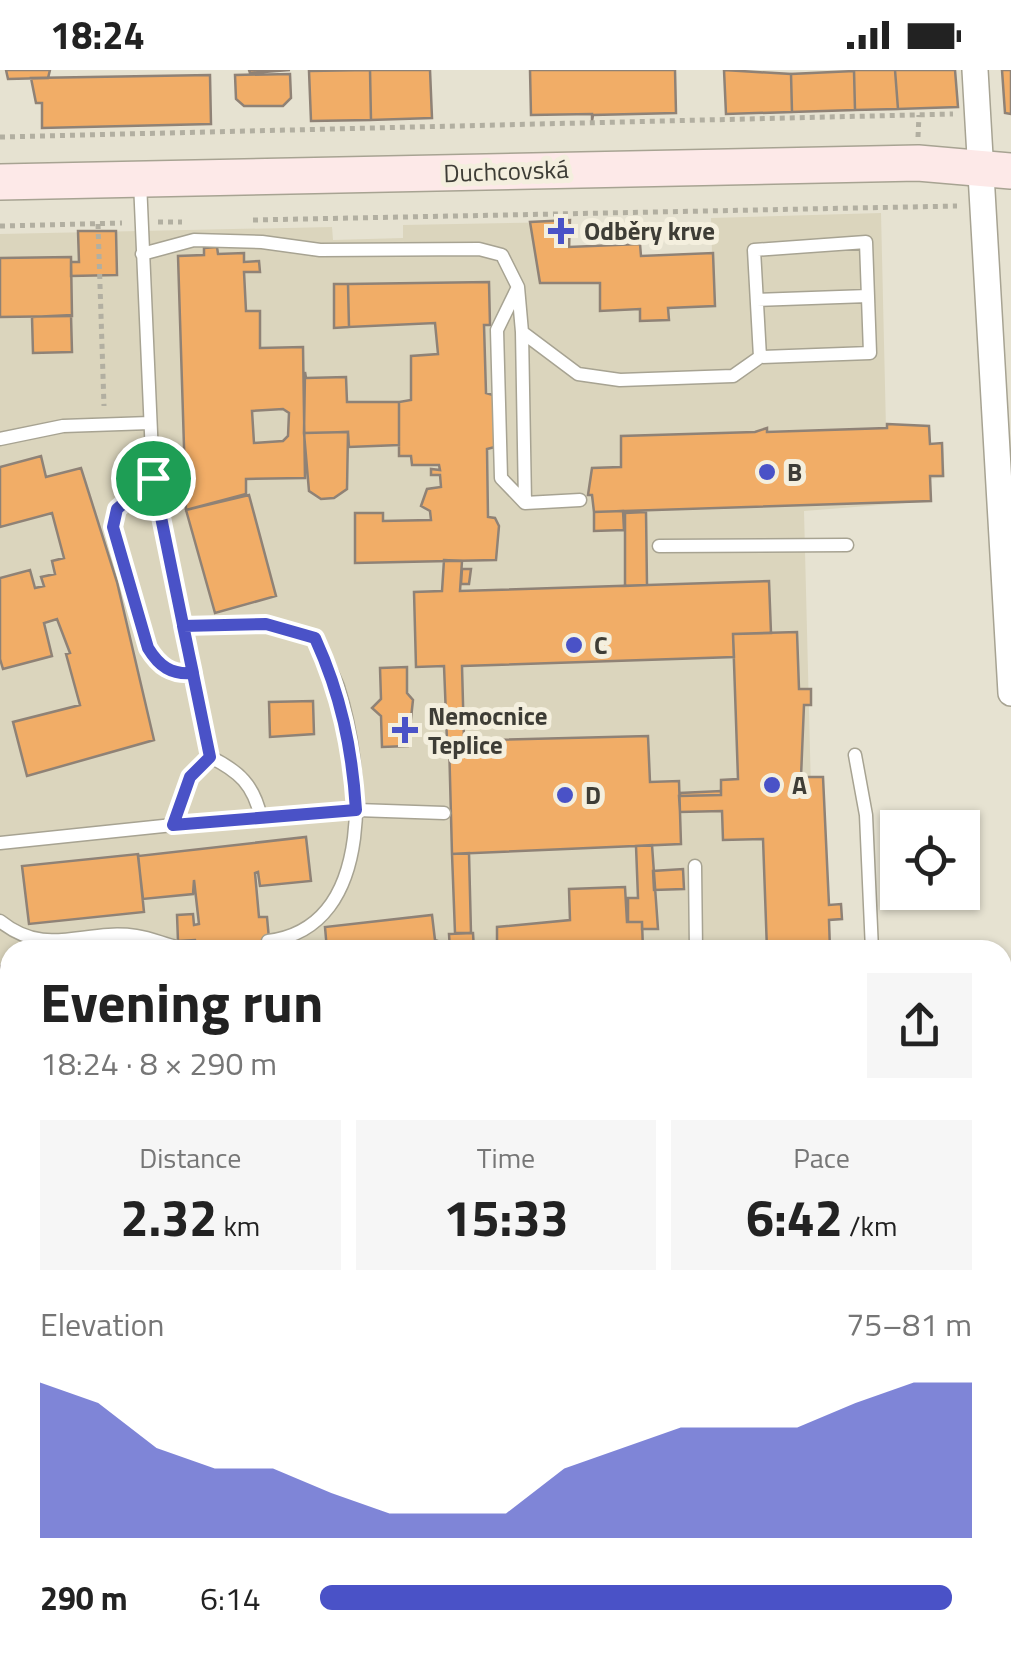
<!DOCTYPE html>
<html lang="en">
<head>
<meta charset="utf-8">
<style>
  :root { --surface:#fff; --page:#f6f6f6; --text:#222; --muted:#767676; --accent:#4a52c7 }
  body { margin:0; font-family:"Titillium Web",sans-serif; background:var(--page); color:var(--text); height:100vh; display:flex; flex-direction:column; font-size:38px; white-space:nowrap }
  * { box-sizing:border-box; margin:0 }
  p { font-size:32px; color:var(--muted) }
  .icon { flex:none; width:55px; height:55px; fill:none; stroke:currentColor; stroke-width:2; stroke-linecap:round; stroke-linejoin:round }
  .map { position:relative; flex:1; overflow:hidden }
  .sheet { position:absolute; left:0px; top:870px; width:1012px; height:715px; display:flex; flex-direction:column; background:var(--surface); border-radius:30px 30px 0 0; box-shadow:0 2px 8px #0004 }
  .sheet>* { flex:none }
  .tools { position:absolute; left:880px; top:740px; display:grid; gap:20px }
  .tools a { display:grid; place-items:center; width:100px; height:100px; border-radius:0px; background:var(--surface); box-shadow:0 2px 8px #0004; font-size:50px }
  .pin { position:absolute; display:grid; place-items:center; width:85px; height:85px; color:#fff; margin:-42px; border:5px solid #fff; border-radius:50%; box-shadow:0 2px 10px #0007 }
  .round { display:grid; place-items:center; flex:none; width:105px; height:105px; border-radius:0px; background:var(--page) }
  .head { display:flex; align-items:center; justify-content:space-between; height:170px; padding:0 40px }
  h1 { font-size:55px; font-weight:700; line-height:75px }
  .metrics { display:grid; grid-template-columns:repeat(3,1fr); gap:15px; height:170px; padding:10px 40px }
  .metrics div { display:grid; align-content:center; border-radius:0px; background:var(--page); text-align:center }
  .metrics b { font-size:50px; font-weight:700 }
  .metrics small { font-size:28px; font-weight:400 }
  .metrics p { font-size:28px }
  .chart { height:280px; padding:20px 40px }
  .chart p { display:flex; justify-content:space-between }
  .chart svg { width:100%; height:180px; margin-top:10px; fill:var(--accent); opacity:.7 }
  ul { padding:0 40px; list-style:none; font-size:32px }
  li { display:grid; grid-template-columns:160px 120px 1fr; align-items:center; height:75px }
  li i { height:25px; border-radius:12px; background:var(--accent) }
  .status { display:flex; justify-content:space-between; align-items:center; height:70px; padding:0 50px; background:var(--surface); direction:ltr }
  .status svg { height:28px; fill:currentColor }
  .map>svg:first-child { display:block }
  .built { fill:#dbd5bd }
  .green { fill:#ace3a6 }
  .building { fill:#f1ad67; stroke:#8f8276; stroke-width:2.5; fill-rule:evenodd }
  .lines { fill:none; stroke-linecap:round; stroke-linejoin:round }
  .lane-casing { stroke:#a7a392; stroke-width:15 }
  .street-casing { stroke:#a7a392; stroke-width:28 }
  .secondary-casing { stroke:#a7a392; stroke-width:38 }
  .path { stroke:#b2afa1; stroke-width:5; stroke-dasharray:5 5; stroke-linecap:butt }
  .lane { stroke:#fff; stroke-width:12 }
  .street { stroke:#fff; stroke-width:25 }
  .secondary { stroke:#fde9e8; stroke-width:35 }
  .rail-casing { stroke:#7d7b70; stroke-width:11 }
  .rail { stroke:#f4efde; stroke-width:8; stroke-dasharray:22; stroke-linecap:butt }
  .route-casing { stroke:#fff; stroke-width:20 }
  .route { stroke:#4a52c7; stroke-width:12 }
  .poi-dot { fill:#4a52c7; stroke:#f4efde; stroke-width:4 }
  .labels { text-anchor:middle; stroke-width:10; stroke-linejoin:round; paint-order:stroke }
  .street-label { font-size:25px; fill:#3e3d36; stroke:#f4efde }
  .poi-label { font-size:25px; font-weight:bold; fill:#3e3d36; stroke:#f4efde; text-anchor:start }
</style>
</head>
<body>
<div class="status"><b>18:24</b><svg viewBox="0 0 49 12"><path d="M0 12V9h3v3zM5 12V6h3v6zM10 12V3h3v9zM15 12V0h3v12zM26 1h20v11H26zM47 4h2v5h-2z"/></svg></div>
<div class="map">
<svg width="1011" height="1585" viewBox="0 0 1011 1585">
  <rect width="100%" height="100%" fill="#e6e2d1"/>
  <path class="built" d="M881 143 886 359 929 358 930 375H943L945 407 930 409 931 431 804 441 815 880H10V1255L0 1256V164L332 157 333 170 403 168V155L569 152 571 176 640 174 641 186 712 183 711 148Z
    M1003 1066H1011V1191L1003 1194Z
    M10 1571V1575H305L302 1585H0V1572Z"/>
  <path class="green" d="M1011 1491V1585H302L301 1575H1002L1003 1492Z"/>
  <path class="building" d="M6 0H50L48 8 8 9Z
    M249 0H290L250 3Z
    M370 0H430L432 48 371 50Z
    M370 0 371 50 311 51 309 1Z
    M530 0H675L676 43 593 45 592 51V44L531 45Z
    M724 0 791 4 792 42 726 44Z
    M895 0 898 39 855 40 854 0Z
    M895 0H955L958 37 898 39Z
    M1002 0H1011V44L1005 43Z
    M854 1 855 40 792 42 791 4Z
    M290 4 291 28 283 36H244L236 29 235 5Z
    M210 5 211 54 42 58V33H36L31 8Z
    M570 150 569 177 640 174 641 186 713 183 715 236 668 238 669 250 640 251V239L600 241V213H540L530 152Z
    M78 161H116L117 205 71 206V192H79Z
    M217 177 218 184 244 183V192L259 191 260 202H244L246 241H260V278L303 277 305 408 246 409V424L186 440 178 186 204 185V178ZM283 339 289 343 288 366 283 371 254 373 252 341Z
    M71 187 72 246 0 247V188Z
    M489 212 490 255H484L486 323 493 325 495 377 487 379 488 447 495 448 499 456 496 490 355 493V443H383V451L431 450 430 441 421 436 427 419 441 417 440 405H431V399L440 400 439 395H412L411 386H399V332L411 330V286L438 284 435 253 349 257 348 214Z
    M334 214H348L349 257 334 258Z
    M71 245 72 282 33 283 32 247Z
    M305 302 306 308 346 307 347 332H399V375L349 377 348 362 304 363Z
    M887 354 929 356 930 374 942 373 943 406H930L931 431 594 442 592 425H588L592 398 621 397V366L755 362 767 358V362L887 358Z
    M348 362 347 419 334 428 321 429 309 421 304 363Z
    M41 386 46 407 81 398 117 512 154 670 27 706 13 652 80 635 66 584 70 583 57 549 44 553 52 586 3 599 0 589V508L30 500 35 518 44 516 41 507 55 504 52 491 64 488 52 443 0 457V397Z
    M249 425 276 526 215 543 186 440Z
    M623 441 624 460 594 461V442Z
    M646 442 647 515 625 516V443Z
    M444 490 462 491 460 521 769 511 771 563 733 564 734 587 462 596 464 670 447 671 444 596 416 597 414 522 442 521Z
    M462 499H471L469 514H461Z
    M797 562 799 619H811V635H804L801 707H823L829 835 841 834 842 849 829 850 830 880H767L763 769 723 770 722 741 680 742 679 726 721 725V710L738 709 733 564Z
    M407 597V623L413 630 408 676 382 677 381 646 372 638 381 629 380 598Z
    M313 631 314 664 270 667 269 632Z
    M648 666 650 712 679 711 681 774 452 784 449 671Z
    M721 721V725L680 726V723Z
    M306 767 311 811 260 816 258 802 255 803 259 847H267L270 880H197L195 870 178 871 177 845 193 844 194 855 199 854 194 810 193 824 143 829 138 786Z
    M652 775 658 859H642V852H628V828H638L636 776Z
    M469 783 471 863H455L452 784Z
    M138 784 144 842 29 854 22 796Z
    M683 799 684 819 654 820 653 801Z
    M625 817 627 852H642L643 880H497V857L570 850 569 819Z
    M432 845 435 870 443 873 445 880H327L325 857Z
    M473 863 474 880H450L449 864Z
    M10 894V919L8 920 6 910 0 911V896Z
    M1011 1348V1382L1002 1383V1349Z"/>
  <g class="lines">
    <g class="lane-casing">
      <path id="lane" d="M142 184 194 170 262 172 320 180 479 179 502 185 518 217 522 262 578 304 620 310 733 306 760 287 870 283 866 172 754 180 760 287
        M517 219 497 260 501 408 525 433
        M757 230 868 226
        M522 262 525 433 580 430
        M0 369 63 356 150 353
        M153 408 117 439 113 457 148 579C159 596 171 605 193 603
        M659 476 847 475
        M183 556 266 554 315 569C322 585 332 601 338 617 363 695 379 857 268 871
        M855 685 866 745 872 880
        M210 687C239 701 254 715 261 748
        M173 755 357 740 444 743
        M0 773 173 755 190 707 210 687 153 408 140 112
        M695 796 696 880
        M0 851C47 889 84 858 136 866 158 869 173 880 197 879"/>
    </g>
    <g class="street-casing">
      <path id="street" d="M975 0 1011 623
        M1002 1215H1011
        M0 1280 10 1279"/>
    </g>
    <g class="secondary-casing">
      <path id="secondary" d="M0 112 918 93 1011 101"/>
    </g>
    <path class="path" d="M0 67 953 44
      M918 67 919 45
      M253 150 957 136
      M158 152H182
      M98 154 104 336
      M0 156 122 153"/>
    <use href="#lane" class="lane"/>
    <use href="#street" class="street"/>
    <use href="#secondary" class="secondary"/>
    <g class="rail-casing">
      <path id="rail" d="M1002 1473 1011 1472
        M63 1585 148 1575"/>
    </g>
    <use href="#rail" class="rail"/>
  </g>
  <g class="lines">
    <g class="route-casing">
      <path id="route" d="M153 408C172 501 191 594 210 687L190 707 173 755 356 740C352 678 341 625 315 568L266 554 183 556 193 603C171 605 159 596 148 578L113 457 117 439 153 408"/>
    </g>
    <use href="#route" class="route"/>
  </g>
  <g class="poi-dot">
    <path d="M556 146h10v10h10v10h-10v10h-10v-10h-10v-10h10z"/>
    <circle cx="767" cy="402" r="10"/>
    <circle cx="574" cy="575" r="10"/>
    <path d="M400 645h10v10h10v10h-10v10h-10v-10h-10v-10h10z"/>
    <circle cx="772" cy="715" r="10"/>
    <circle cx="565" cy="725" r="10"/>
  </g>
  <g class="labels">
    <g class="street-label">
      <text transform="translate(506 101) rotate(-2)" y="9">Duchcovská</text>
    </g>
    <g class="poi-label">
      <text x="584" y="170">Odběry krve</text>
      <text x="787" y="411">B</text>
      <text x="594" y="584">C</text>
      <text x="428" y="655">Nemocnice<tspan x="428" dy="29">Teplice</tspan></text>
      <text x="792" y="724">A</text>
      <text x="585" y="734">D</text>
    </g>
  </g>
</svg>
<div class="tools">
<a><svg class="icon" aria-label="locate" viewBox="0 0 24 24"><circle cx="12" cy="12" r="6"/><path d="M12 2v4M12 18v4M2 12h4M18 12h4"/></svg></a>
</div>
<div class="pin" style="left:153px;top:408px;background:#1e9e55"><svg class="icon" aria-label="arrive" viewBox="0 0 24 24"><path d="M6 21V4h12l-3 4 3 4H6"/></svg></div>
<section class="sheet">
<div class="head"><div><h1>Evening run</h1><p>18:24 · 8 × 290 m</p></div><a class="round"><svg class="icon" aria-label="share" viewBox="0 0 24 24"><path d="M12 15V3M7 8l5-5 5 5M5 13v7h14v-7"/></svg></a></div>
<div class="metrics">
<div><p>Distance</p><b>2.32<small> km</small></b></div>
<div><p>Time</p><b>15:33</b></div>
<div><p>Pace</p><b>6:42<small> /km</small></b></div>
</div>
<div class="chart"><p><span>Elevation</span>75–81 m</p>
<svg viewBox="0 0 160 44" preserveAspectRatio="none"><path d="M0 44V6L10 11L20 22L30 27L40 27L50 33L60 38L70 38L80 38L90 27L100 22L110 17L120 17L130 17L140 11L150 6L160 6V44z"/></svg>
</div>
<ul>
<li><b>290 m</b>6:14<i style="width:97%"></i></li>
</ul>
</section>
</div>
</body>
</html>
